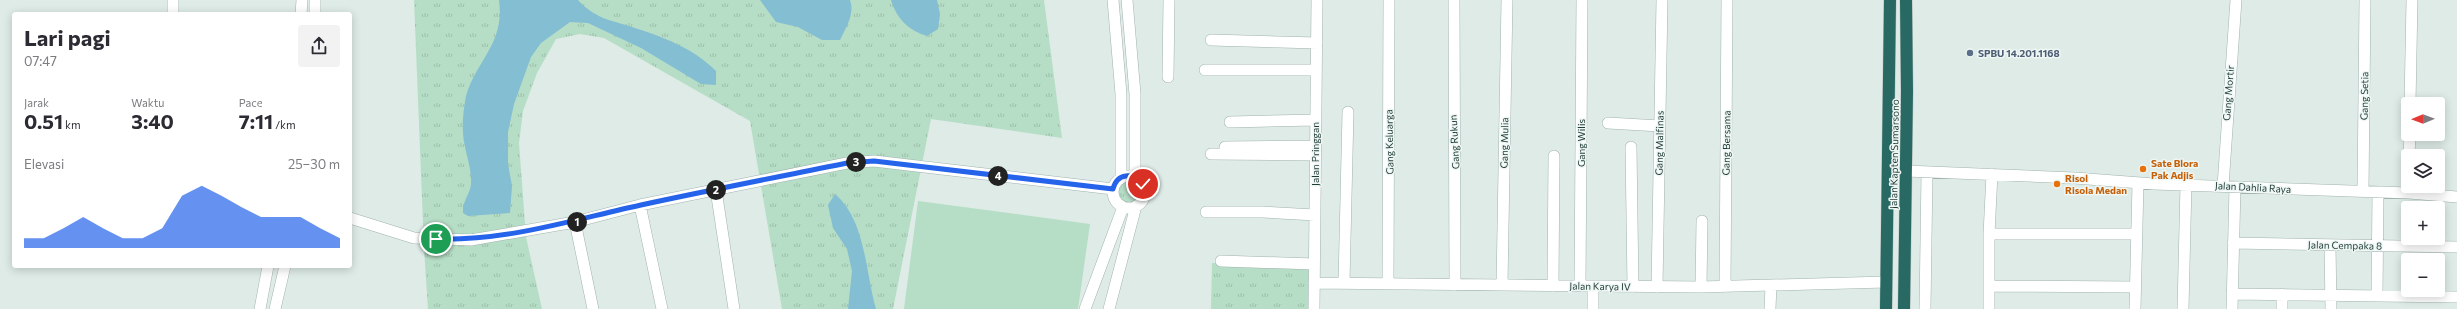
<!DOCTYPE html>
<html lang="id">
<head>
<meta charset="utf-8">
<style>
  :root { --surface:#fff; --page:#f2f2f3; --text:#2b2b33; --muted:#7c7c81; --accent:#2563eb }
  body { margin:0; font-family:Commissioner,sans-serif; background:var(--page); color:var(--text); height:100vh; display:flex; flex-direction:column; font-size:15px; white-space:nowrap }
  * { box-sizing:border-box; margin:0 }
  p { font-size:13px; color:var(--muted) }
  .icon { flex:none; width:22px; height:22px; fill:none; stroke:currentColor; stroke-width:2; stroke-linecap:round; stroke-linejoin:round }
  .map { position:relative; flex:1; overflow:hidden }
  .drawer { position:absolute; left:12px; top:12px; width:340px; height:256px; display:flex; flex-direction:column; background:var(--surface); border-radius:4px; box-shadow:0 2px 10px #0003 }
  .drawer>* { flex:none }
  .needle { width:26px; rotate:269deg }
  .fabs { position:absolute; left:2401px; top:97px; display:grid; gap:8px }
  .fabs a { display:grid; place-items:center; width:44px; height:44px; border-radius:4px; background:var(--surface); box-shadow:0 2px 10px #0003; font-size:20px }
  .pin { position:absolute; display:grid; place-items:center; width:34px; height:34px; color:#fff; margin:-17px; border:2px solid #fff; border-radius:50%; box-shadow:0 1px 4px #0007 }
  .km { position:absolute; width:20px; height:20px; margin:-10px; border-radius:50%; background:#222; color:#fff; font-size:11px; line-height:20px; text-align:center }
  .round { display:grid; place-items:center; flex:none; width:42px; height:42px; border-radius:4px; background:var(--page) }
  .overview { display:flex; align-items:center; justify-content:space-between; height:68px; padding:0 12px }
  h1 { font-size:22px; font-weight:700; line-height:30px }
  .figures { display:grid; grid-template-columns:repeat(3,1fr); gap:6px; height:68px; padding:4px 12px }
  .figures div { display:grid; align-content:center }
  .figures b { font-size:20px; font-weight:700 }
  .figures small { font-size:11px; font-weight:400 }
  .figures p { font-size:11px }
  .chart { height:112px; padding:8px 12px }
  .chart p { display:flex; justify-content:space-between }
  .chart svg { width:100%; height:72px; margin-top:4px; fill:var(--accent); opacity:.7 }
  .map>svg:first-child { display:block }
  .grass { fill:url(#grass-tufts) }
  .garden { fill:#b6ddc5 }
  .water { fill:#83bed3 }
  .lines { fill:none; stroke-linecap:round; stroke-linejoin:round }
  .street-casing { stroke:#a1b3af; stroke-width:12 }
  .highway-casing { stroke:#c0c8c7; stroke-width:13 }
  .street { stroke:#fff; stroke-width:11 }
  .highway { stroke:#296963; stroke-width:12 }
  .route-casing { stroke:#fff; stroke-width:8 }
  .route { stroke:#2563eb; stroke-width:5 }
  .service-dot { fill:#5c6f8a; stroke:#eff7f4; stroke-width:1.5 }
  .food-dot { fill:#e8710a; stroke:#eff7f4; stroke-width:1.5 }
  .labels { text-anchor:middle; stroke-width:3; stroke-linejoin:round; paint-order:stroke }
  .service-label { font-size:10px; font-weight:bold; fill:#4e5e75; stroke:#eff7f4; text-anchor:start }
  .street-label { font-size:10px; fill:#1f3b37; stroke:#eff7f4 }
  .food-label { font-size:10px; font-weight:bold; fill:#c56008; stroke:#eff7f4; text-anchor:start }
</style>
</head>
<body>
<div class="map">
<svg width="2457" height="309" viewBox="0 0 2457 309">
  <defs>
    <pattern id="grass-tufts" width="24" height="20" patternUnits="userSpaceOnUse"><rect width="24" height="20" fill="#b6ddc5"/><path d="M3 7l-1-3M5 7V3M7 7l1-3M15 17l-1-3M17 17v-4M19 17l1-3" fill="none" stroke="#9cbfaa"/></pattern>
  </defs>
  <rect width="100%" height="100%" fill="#deebe7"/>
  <path class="grass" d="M414 0H1044L1062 138 931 119 893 309H782L750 121 604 38 580 34 556 39 537 73 523 111 519 143 526 237 542 309H428L424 248Z
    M1118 191a11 11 0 1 1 22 0a11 11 0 1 1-22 0Z
    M1212 263H1310V309H1211Z"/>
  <path class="garden" d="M918 201 1090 224 1078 309H904Z"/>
  <path class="water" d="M499 0H578C594 18 610 20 632 27 663 37 693 48 716 71V85L701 84 641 48 588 23 570 22 541 43 531 57 514 104 508 132V164L512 186 510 213 468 216 463 213C462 201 470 195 471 184 472 166 464 151 463 133 462 123 464 106 466 96 477 59 505 44 499 0Z
    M760 0H850C855 14 846 27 840 40H822L798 27 776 22Z
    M891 0H937L940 14 938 29 927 36C909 31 896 18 891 0Z
    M835 194C866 221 865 271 876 309H848L852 271 847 249 833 228 828 205Z"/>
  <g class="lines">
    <g class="street-casing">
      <path id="street" d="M1113 0 1121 94V177
        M1127 0 1135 94V177
        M1454 0 1455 285
        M173 14V0
        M301 14 302 0
        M315 14V0
        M1211 40 1317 43
        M1205 70H1316
        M1168 77 1169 0
        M2410 104 2412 0
        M1230 122 1315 120
        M1608 123 1660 126
        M1225 147 1315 146
        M1631 147 1633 287
        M1211 154 1315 155
        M2409 156 2410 134
        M1906 171 2075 178 2154 184 2409 193 2457 197
        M1113 192a16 16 0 1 1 32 0a16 16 0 1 1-32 0Z
        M2223 186 2236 0
        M716 190 734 309
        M2363 191 2365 0
        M640 205 662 309
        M1206 212H1263L1315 215
        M350 218 414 238 471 240 575 222 640 205 847 163 874 161 1113 189
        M575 222 593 309
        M1989 234H2136
        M2233 243 2457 247
        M2330 245 2331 309
        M1221 261 1314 264
        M1314 283 1701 287 1886 282
        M1344 283 1348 112
        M1388 284 1389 0
        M1502 285 1507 0
        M1553 286 1554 156
        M1580 286 1582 0
        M1989 286 2135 287
        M1657 287 1662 0
        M1701 287 1702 221
        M1725 287 1727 0
        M2232 294 2457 297
        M2282 294V309
        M2377 296 2378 192
        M260 309 268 266
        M275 309 285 266
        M1085 309 1123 207
        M1109 309 1136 206
        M1314 309 1317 0
        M1593 309V286
        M1770 309 1771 285
        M1925 309 1927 173
        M1989 309V234L1992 174
        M2135 309 2138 183
        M2183 309 2186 184
        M2232 309 2235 187"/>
    </g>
    <g class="highway-casing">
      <path id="highway" d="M1886 309 1890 0
        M1904 309 1907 91 1906 0"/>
    </g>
    <use href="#street" class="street"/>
    <use href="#highway" class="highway"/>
  </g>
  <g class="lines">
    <g class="route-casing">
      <path id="route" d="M436 239C508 241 572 220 641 205 710 190 778 177 847 163L874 161 1113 189C1117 173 1133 172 1143 184"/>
    </g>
    <use href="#route" class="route"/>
  </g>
  <circle class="service-dot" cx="1970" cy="53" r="4"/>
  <g class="food-dot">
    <circle cx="2143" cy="169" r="4"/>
    <circle cx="2057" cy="184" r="4"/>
  </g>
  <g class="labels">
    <g class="service-label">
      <text x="1978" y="57">SPBU 14.201.1168</text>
    </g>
    <g class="street-label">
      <text transform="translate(2228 93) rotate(-86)" y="4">Gang Mortir</text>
      <text transform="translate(2364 96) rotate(-89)" y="4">Gang Setia</text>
      <text transform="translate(1389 142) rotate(-91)" y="4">Gang Keluarga</text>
      <text transform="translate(1454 142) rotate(-93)" y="4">Gang Rukun</text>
      <text transform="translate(1504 143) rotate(-89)" y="4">Gang Mulia</text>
      <text transform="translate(1581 143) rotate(-90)" y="4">Gang Wilis</text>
      <text transform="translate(1659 143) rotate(-89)" y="4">Gang Malfinas</text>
      <text transform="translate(1726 143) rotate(-89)" y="4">Gang Bersama</text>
      <text transform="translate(1315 154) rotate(-90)" y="4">Jalan Pringgan</text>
      <text transform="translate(1894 154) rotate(-89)" y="4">Jalan Kapten Sumarsono</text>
      <text transform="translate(2253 187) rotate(3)" y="4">Jalan Dahlia Raya</text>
      <text transform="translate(2345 245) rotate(1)" y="4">Jalan Cempaka 8</text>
      <text transform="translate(1600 286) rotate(1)" y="4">Jalan Karya IV</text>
    </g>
    <g class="food-label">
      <text x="2151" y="167">Sate Blora<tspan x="2151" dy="12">Pak Adjis</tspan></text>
      <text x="2065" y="182">Risol<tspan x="2065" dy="12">Risola Medan</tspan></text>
    </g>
  </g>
</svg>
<div class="fabs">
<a><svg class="needle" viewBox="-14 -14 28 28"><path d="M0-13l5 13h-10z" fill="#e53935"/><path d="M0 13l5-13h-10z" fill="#7c7c81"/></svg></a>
<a><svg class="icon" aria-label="layers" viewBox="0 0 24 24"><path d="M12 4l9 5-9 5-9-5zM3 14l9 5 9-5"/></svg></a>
<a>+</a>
<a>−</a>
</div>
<div class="pin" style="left:436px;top:239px;background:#1e9e55"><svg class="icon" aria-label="arrive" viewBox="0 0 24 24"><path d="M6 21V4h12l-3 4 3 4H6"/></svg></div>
<div class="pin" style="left:1143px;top:184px;background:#d93025"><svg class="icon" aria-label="check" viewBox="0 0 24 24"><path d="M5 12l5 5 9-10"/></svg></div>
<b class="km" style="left:577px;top:222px">1</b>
<b class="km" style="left:716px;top:190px">2</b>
<b class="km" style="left:856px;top:162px">3</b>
<b class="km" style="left:998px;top:176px">4</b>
<section class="drawer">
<div class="overview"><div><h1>Lari pagi</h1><p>07:47</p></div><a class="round"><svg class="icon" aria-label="share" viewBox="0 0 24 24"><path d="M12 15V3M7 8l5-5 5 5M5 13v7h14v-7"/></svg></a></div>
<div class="figures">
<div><p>Jarak</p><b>0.51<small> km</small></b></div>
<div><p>Waktu</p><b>3:40</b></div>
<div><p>Pace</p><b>7:11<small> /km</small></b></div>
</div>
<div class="chart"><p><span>Elevasi</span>25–30 m</p>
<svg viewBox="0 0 160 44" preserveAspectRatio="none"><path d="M0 44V38L10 38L20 32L30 25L40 32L50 38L60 38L70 32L80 12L90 6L100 12L110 19L120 25L130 25L140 25L150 32L160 38V44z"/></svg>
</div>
</section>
</div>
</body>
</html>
